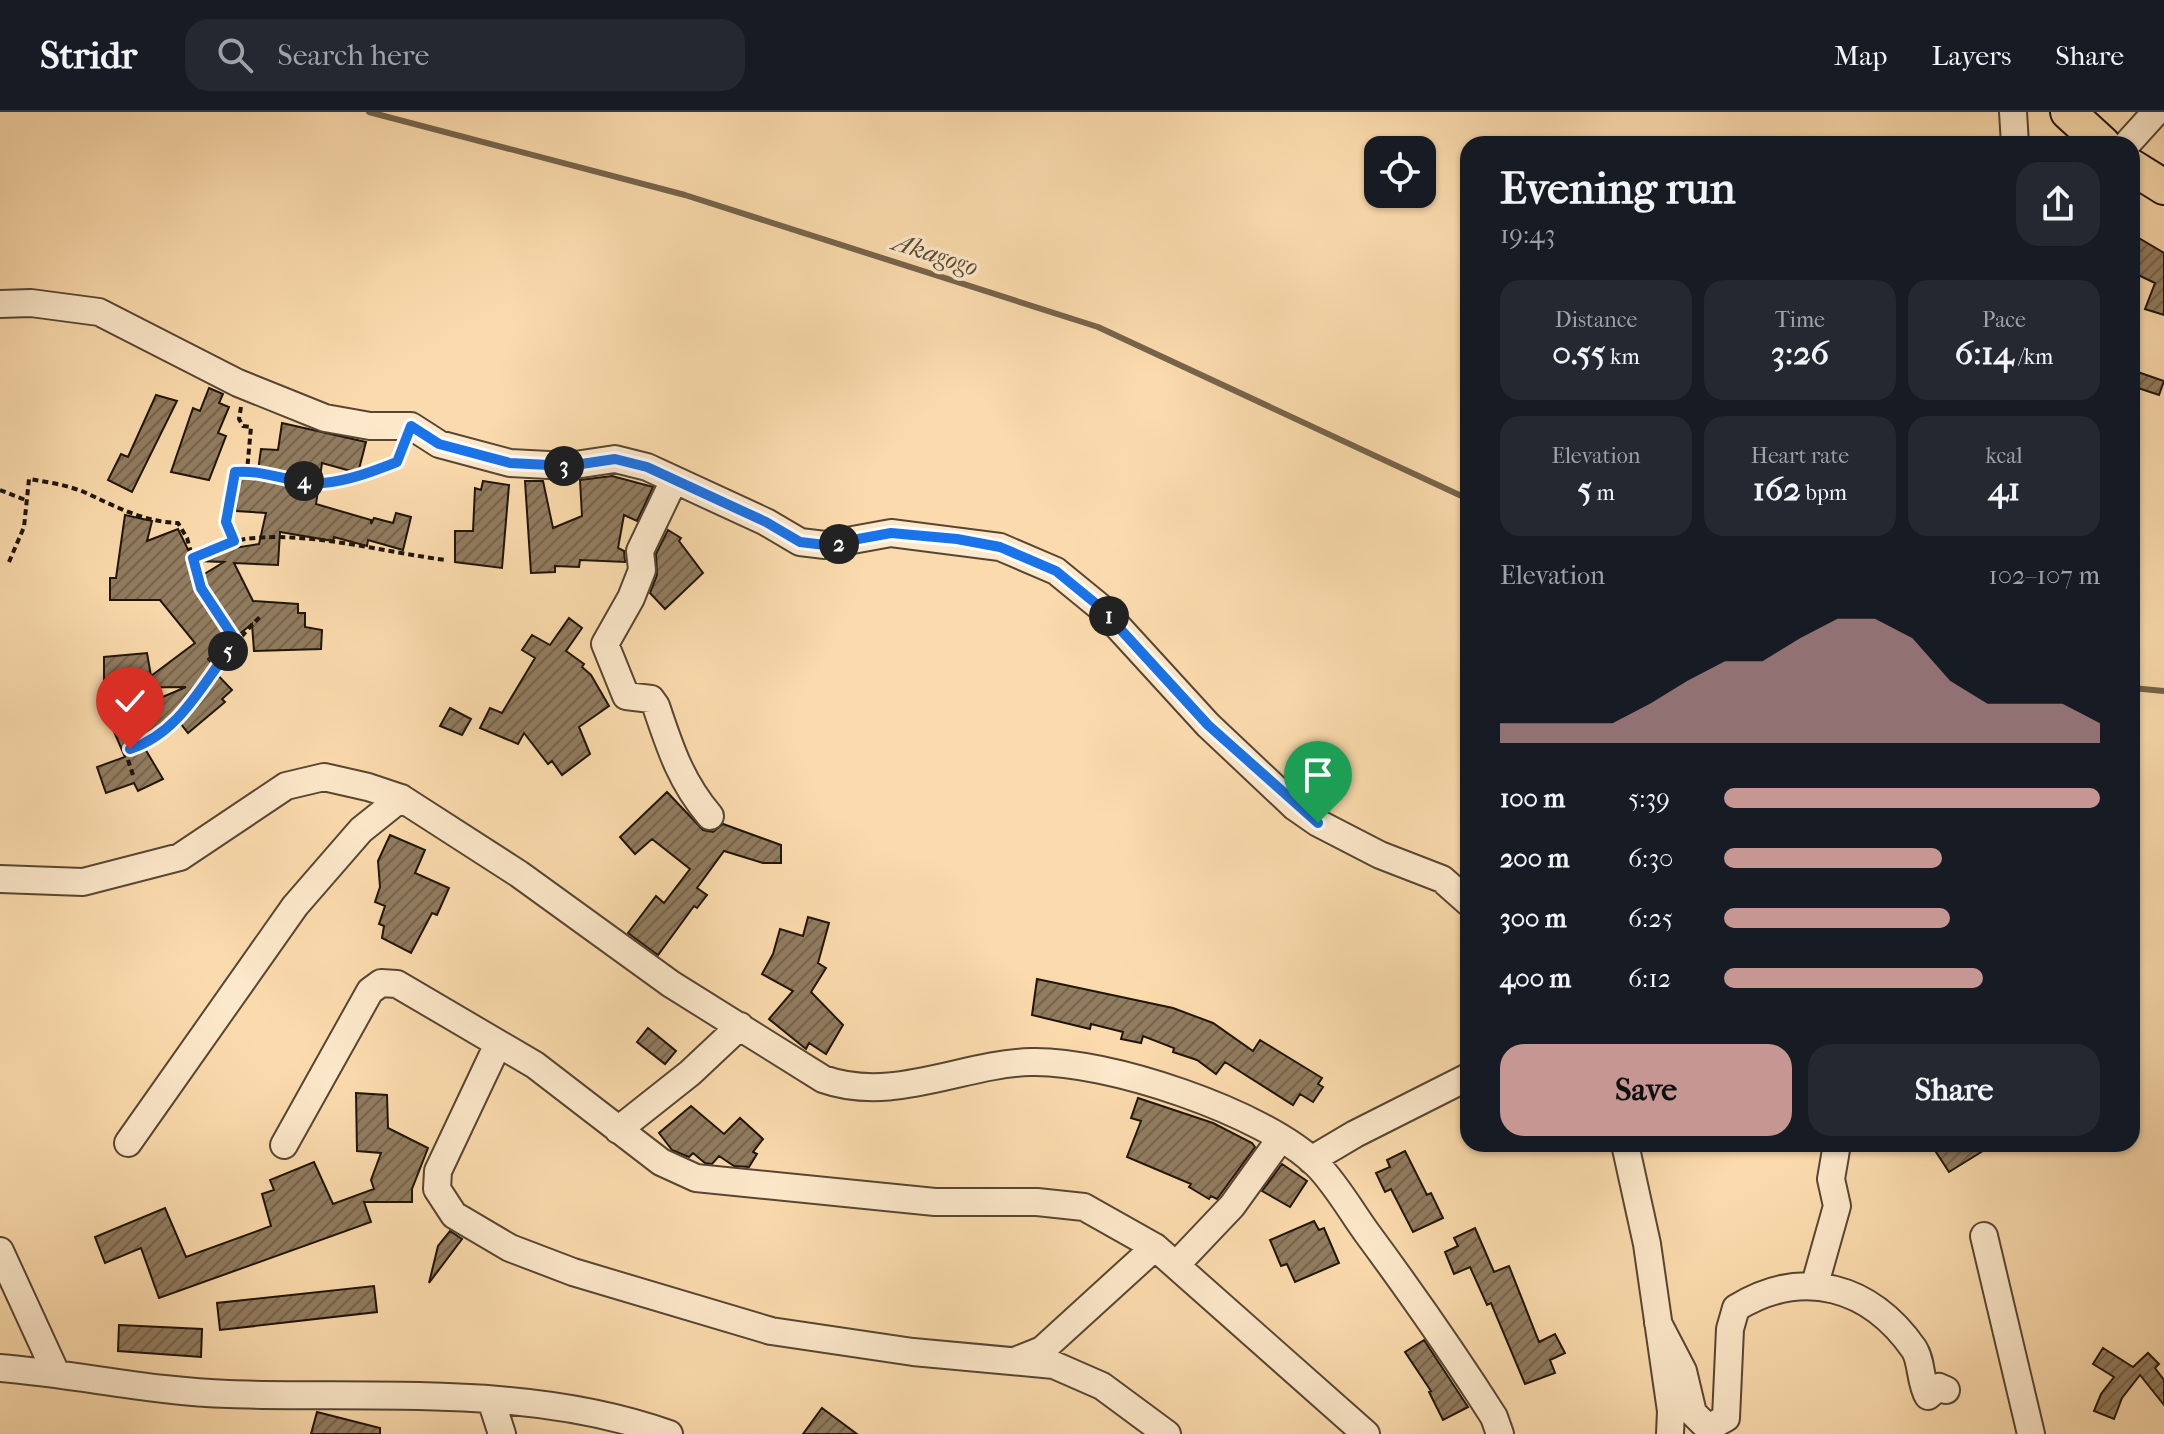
<!DOCTYPE html>
<html lang="en">
<head>
<meta charset="utf-8">
<style>
  :root { --surface:#171b24; --page:#242831; --text:#f1f3f6; --muted:#9ea1a6; --line:#363941; --accent:#c59692 }
  body { margin:0; font-family:"IM FELL French Canon",serif; background:var(--page); color:var(--text); height:100vh; display:flex; flex-direction:column; font-size:30px; white-space:nowrap }
  * { box-sizing:border-box; margin:0 }
  p { font-size:26px; color:var(--muted) }
  .icon { flex:none; width:44px; height:44px; fill:none; stroke:currentColor; stroke-width:2; stroke-linecap:round; stroke-linejoin:round }
  .map { position:relative; flex:1; overflow:hidden }
  .sheet { position:absolute; left:1460px; top:24px; width:680px; height:1016px; display:flex; flex-direction:column; background:var(--surface); border-radius:24px; box-shadow:0 2px 6px #0004 }
  .sheet>* { flex:none }
  .fabs { position:absolute; left:1364px; top:24px; display:grid; gap:16px }
  .fabs a { display:grid; place-items:center; width:72px; height:72px; border-radius:16px; background:var(--surface); box-shadow:0 2px 6px #0004; font-size:40px }
  .pin { position:absolute; display:grid; place-items:center; width:68px; height:68px; color:#fff; margin:-82px -34px; border-radius:50% 50% 50% 0; rotate:-45deg; box-shadow:0 0 8px #0007 }
  .pin .icon { rotate:45deg }
  .km { position:absolute; width:40px; height:40px; margin:-20px; border-radius:50%; background:#222; color:#fff; font-size:22px; line-height:40px; text-align:center }
  .round { display:grid; place-items:center; flex:none; width:84px; height:84px; border-radius:24px; background:var(--page) }
  .summary { display:flex; align-items:center; justify-content:space-between; height:136px; padding:0 40px }
  h1 { font-size:44px; font-weight:700; line-height:60px }
  .stats { display:grid; grid-template-columns:repeat(3,1fr); gap:12px; height:136px; padding:8px 40px }
  .stats div { display:grid; align-content:center; border-radius:20px; background:var(--page); text-align:center }
  .stats b { font-size:34px; font-weight:700 }
  .stats small { font-size:22px; font-weight:400 }
  .stats p { font-size:22px }
  .chart { height:224px; padding:16px 40px }
  .chart p { display:flex; justify-content:space-between }
  .chart svg { width:100%; height:144px; margin-top:8px; fill:var(--accent); opacity:.7 }
  .primary-button { display:flex; gap:16px; margin-top:auto; padding:16px 40px }
  .primary-button a { flex:1; height:92px; border-radius:24px; background:var(--accent); color:#111; font-size:32px; font-weight:700; line-height:92px; text-align:center }
  .primary-button a+a { background:var(--page); color:var(--text) }
  ul { padding:0 40px; list-style:none; font-size:26px }
  li { display:grid; grid-template-columns:128px 96px 1fr; align-items:center; height:60px }
  li i { height:20px; border-radius:10px; background:var(--accent) }
  header { display:flex; align-items:center; gap:48px; box-sizing:border-box; height:112px; padding:0 40px; background:var(--surface); border-bottom:2px solid var(--line) }
  header strong { font-size:38px }
  nav { display:flex; gap:44px; margin-inline-start:auto; font-size:28px }
  .search { width:560px; height:72px; background:var(--page); display:flex; align-items:center; gap:20px; box-sizing:border-box; padding:0 28px; border-radius:24px; color:var(--muted); font-size:30px }
  .map>svg:first-child { display:block }
  .lines { fill:none; stroke-linecap:round; stroke-linejoin:round }
  .stream { stroke:#76644b; stroke-width:6 }
  .building { fill:url(#building-hatch); stroke:#1f150a; stroke-width:2 }
  .minor-casing { stroke:#564633; stroke-width:30 }
  .major-casing { stroke:#1f150a; stroke-width:38 }
  .path { stroke:#1f150a; stroke-width:4; stroke-dasharray:6 4; stroke-linecap:butt }
  .minor { stroke:#fce8ca; stroke-width:26 }
  .major { stroke:#fbdbad; stroke-width:34 }
  .route-casing { stroke:#fff; stroke-width:16 }
  .route { stroke:#1a73e8; stroke-width:10 }
  .labels { text-anchor:middle; stroke-width:7; stroke-linejoin:round; paint-order:stroke }
  .water-label { font-size:26px; font-style:italic; fill:#594935; stroke:#fce8ca }
</style>
</head>
<body>
<header>
<strong>Stridr</strong>
<div class="search"><svg class="icon" aria-label="search" viewBox="0 0 24 24"><circle cx="10" cy="10" r="6"/><path d="M15 15l6 6"/></svg>Search here</div>
<nav><a>Map</a><a>Layers</a><a>Share</a></nav>
</header>
<div class="map">
<svg width="2164" height="1322" viewBox="0 0 2164 1322">
  <defs>
    <pattern id="building-hatch" width="6" height="6" patternUnits="userSpaceOnUse" patternTransform="scale(2)"><rect width="6" height="6" fill="#917c5f"/><path d="M-1 1l2-2M0 6l6-6M5 7l2-2" fill="none" stroke="#76644d"/></pattern>
  </defs>
  <rect width="100%" height="100%" fill="#fbdbad"/>
  <filter id="stains"><feTurbulence type="fractalNoise" baseFrequency=".0025" numOctaves="4"/><feColorMatrix values="0 0 0 0 .2 0 0 0 0 .09 0 0 0 0 .02 0 0 0 .5 -.17"/></filter>
  <radialGradient id="worn" r=".72"><stop offset=".6" stop-color="#630" stop-opacity="0"/><stop offset="1" stop-color="#630" stop-opacity=".3"/></radialGradient>
  <g class="lines">
    <path class="stream" d="M369 0 685 83 1098 215 1468 387
      M2132 576 2164 579"/>
  </g>
  <path class="building" d="M2132 122 2164 141V203L2145 197 2155 171 2132 160Z
    M2132 258 2164 269 2159 283 2132 274Z
    M209 276 223 282 219 291 229 295 218 321 226 324 209 368 171 360 193 296 200 299Z
    M156 283 177 289 132 380 108 368 121 342 128 345Z
    M282 311 366 330 358 361 322 351 316 392 371 408V412L374 406 393 411 396 401 411 405 403 438 368 428 367 434 334 425 333 429 280 420 278 453 234 451 253 489 298 492V501H305V515L322 518 321 537 254 539 252 512 208 547 213 553 210 555 232 578 222 587 225 590 188 621 177 607 141 630 163 667 138 679 134 671 106 681 97 655 125 645 109 608 186 575 104 576V545L147 541 151 564 195 531 160 488H110V466H116L125 403 152 409 147 429 178 417 201 464 224 450 197 449V442L259 432 266 401 236 399 238 362 257 366 261 337 278 338Z
    M612 364 653 375 637 409 624 403 618 436 624 439 625 450 580 448 579 455 555 454V460L531 461 525 369H543L553 416 582 404 580 368Z
    M483 369 509 373 502 456 455 450V419H473L475 376 481 378Z
    M668 418 681 426 679 429 703 461 665 497 650 481 657 463 656 442Z
    M569 506 582 516 566 539 584 552 582 555 591 563 609 594 579 615 590 642 562 663 552 649 548 652 524 621 518 632 480 616 490 596 502 601 535 546 522 538 532 523 550 533Z
    M450 596 471 607 462 623 440 614Z
    M667 680 703 718 713 720 723 712 781 733V751H763L724 739 697 776 707 783 697 796 694 794 658 843 628 821 656 784 664 791 690 757 652 727 635 742 620 725Z
    M390 723 425 738 415 761 449 776 437 803 432 801 411 841 382 826 384 814 379 812 385 794 375 790 380 775 378 749Z
    M808 805 829 811 818 851 826 856 811 880 843 913 826 942 809 931 806 937 769 907 793 879 762 862 773 842 780 817 803 824Z
    M1037 867 1173 896 1213 911 1253 939 1260 928 1322 966 1318 972 1323 975 1313 990 1300 982 1293 993 1225 950 1216 962 1197 948 1173 940 1174 936 1143 924 1141 931 1121 927 1123 920 1091 912 1090 917 1032 903Z
    M648 916 676 939 665 952 637 930Z
    M356 981 387 983 388 1016 428 1036 412 1077V1090H364L371 1110 159 1186 141 1136 105 1151 95 1125 165 1096 186 1145 271 1114 262 1082 274 1078 270 1068 314 1050 333 1092 374 1077 371 1068 381 1041 357 1039Z
    M1138 986 1213 1011 1252 1031 1255 1035 1217 1087 1211 1084 1209 1087 1189 1075 1191 1072 1127 1045 1141 1009 1131 1006Z
    M691 994 724 1022 740 1006 763 1027 753 1040 757 1042 749 1055 734 1054 719 1044 712 1052 705 1051 693 1041 689 1045 672 1038 659 1021Z
    M1949 1032H1994L1949 1060 1936 1040Z
    M1405 1039 1427 1083 1431 1081 1443 1106 1413 1120 1391 1077 1385 1080 1376 1061 1390 1055 1387 1048Z
    M1282 1052 1307 1069 1290 1095 1262 1079Z
    M1314 1109 1319 1118 1324 1116 1339 1151 1295 1170 1287 1152 1281 1154 1270 1128Z
    M1475 1116 1494 1160 1509 1154 1539 1230 1555 1222 1565 1241 1550 1248 1555 1261 1525 1272 1491 1191 1487 1193 1470 1155 1454 1162 1445 1140 1458 1134 1454 1126Z
    M450 1119 462 1127 429 1171 438 1134Z
    M374 1174 377 1200 220 1218 217 1191Z
    M119 1213 202 1217 201 1245 118 1239Z
    M1424 1228 1468 1295 1443 1308 1429 1280 1431 1279 1405 1240Z
    M2103 1236 2133 1255 2148 1241 2159 1252 2155 1256 2164 1268V1293L2140 1263 2122 1286 2114 1307 2094 1299 2101 1282 2114 1265 2093 1252Z
    M822 1296 857 1322H803Z
    M317 1300 380 1316V1322H311Z"/>
  <g class="lines">
    <g class="minor-casing">
      <path id="minor" d="M2013 0 2015 32
        M2127 32 2156 0
        M0 192 31 191 99 200 238 271 325 306 370 314H411L439 332 510 351 568 354 615 347 647 355 766 410 800 430 825 433 891 421 1000 435 1056 459 1100 495 1208 613 1295 695 1318 711 1380 743 1442 767 1468 790
        M674 368 640 439 642 458 631 486 605 532 626 584 651 587 656 594C670 636 681 670 710 704
        M0 767 83 770 180 745 286 674 324 665 368 675 401 686 519 762 671 872 823 967C893 992 961 952 1031 950 1106 948 1264 1000 1317 1053 1336 1072 1351 1099 1367 1121 1412 1182 1454 1242 1494 1305L1500 1322
        M498 932 438 1059 437 1077 454 1103 510 1136 573 1160 771 1219 913 1240 1054 1253 1102 1274 1167 1322
        M618 1018 690 961 740 914
        M128 1031 295 794 361 718 401 686
        M1625 1032 1647 1132 1671 1299 1670 1322
        M284 1033 370 879 381 871 397 872 535 953 661 1050 696 1066 935 1090H1037L1084 1095 1155 1135 1366 1322
        M1311 1048 1355 1022 1468 965
        M1984 1124 2031 1322
        M0 1139 56 1261
        M1176 1153 1232 1094 1281 1026
        M1815 1172 1837 1094 1831 1067 1837 1032
        M1658 1211 1683 1259 1693 1301 1708 1316 1726 1306 1730 1217 1736 1196C1803 1155 1870 1174 1914 1237 1922 1249 1920 1271 1928 1284L1939 1275 1946 1278
        M1017 1248 1042 1238 1155 1135
        M0 1256C75 1262 155 1280 229 1282 376 1287 529 1272 669 1322
        M491 1288 502 1322"/>
    </g>
    <g class="major-casing">
      <path id="major" d="M2068 0 2103 32
        M2132 55 2164 75"/>
    </g>
    <path class="path" d="M241 295 239 307 243 314 251 315 247 359
      M0 378 28 389
      M234 429 226 410 235 360 253 358 322 371 397 350 403 334
      M193 446C207 440 223 431 239 428 302 417 382 440 446 448
      M9 450 24 415 29 367C47 370 67 373 84 380 115 394 143 410 178 411L187 426 201 476 236 529
      M133 663 126 642C133 631 152 630 163 621 202 588 224 538 262 503"/>
    <use href="#minor" class="minor"/>
    <use href="#major" class="major"/>
  </g>
  <g class="lines">
    <g class="route-casing">
      <path id="route" d="M130 637C181 621 204 568 236 529L201 476 193 446 234 429 226 410 235 360C265 357 294 373 323 371 348 369 374 359 397 350L411 314 439 332 510 351 568 354 615 347 647 355 766 410 800 430 825 433 891 421 957 427 1000 435 1056 459 1100 495 1208 613 1318 711"/>
    </g>
    <use href="#route" class="route"/>
  </g>
  <g class="labels">
    <g class="water-label">
      <text transform="translate(936 142) rotate(18)" y="9">Akagogo</text>
    </g>
  </g>
  <rect width="100%" height="100%" filter="url(#stains)"/>
  <rect width="100%" height="100%" fill="url(#worn)"/>
</svg>
<div class="fabs">
<a><svg class="icon" aria-label="locate" viewBox="0 0 24 24"><circle cx="12" cy="12" r="6"/><path d="M12 2v4M12 18v4M2 12h4M18 12h4"/></svg></a>
</div>
<div class="pin" style="left:1318px;top:711px;background:#1e9e55"><svg class="icon" aria-label="arrive" viewBox="0 0 24 24"><path d="M6 21V4h12l-3 4 3 4H6"/></svg></div>
<div class="pin" style="left:130px;top:637px;background:#d93025"><svg class="icon" aria-label="check" viewBox="0 0 24 24"><path d="M5 12l5 5 9-10"/></svg></div>
<b class="km" style="left:1109px;top:504px">1</b>
<b class="km" style="left:839px;top:432px">2</b>
<b class="km" style="left:564px;top:354px">3</b>
<b class="km" style="left:304px;top:369px">4</b>
<b class="km" style="left:228px;top:539px">5</b>
<section class="sheet">
<div class="summary"><div><h1>Evening run</h1><p>19:43</p></div><a class="round"><svg class="icon" aria-label="share" viewBox="0 0 24 24"><path d="M12 15V3M7 8l5-5 5 5M5 13v7h14v-7"/></svg></a></div>
<div class="stats">
<div><p>Distance</p><b>0.55<small> km</small></b></div>
<div><p>Time</p><b>3:26</b></div>
<div><p>Pace</p><b>6:14<small> /km</small></b></div>
</div>
<div class="stats">
<div><p>Elevation</p><b>5<small> m</small></b></div>
<div><p>Heart rate</p><b>162<small> bpm</small></b></div>
<div><p>kcal</p><b>41</b></div>
</div>
<div class="chart"><p><span>Elevation</span>102–107 m</p>
<svg viewBox="0 0 160 44" preserveAspectRatio="none"><path d="M0 44V38L10 38L20 38L30 38L40 32L50 25L60 19L70 19L80 12L90 6L100 6L110 12L120 25L130 32L140 32L150 32L160 38V44z"/></svg>
</div>
<ul>
<li><b>100 m</b>5:39<i style="width:100%"></i></li>
<li><b>200 m</b>6:30<i style="width:58%"></i></li>
<li><b>300 m</b>6:25<i style="width:60%"></i></li>
<li><b>400 m</b>6:12<i style="width:69%"></i></li>
</ul>
<div class="primary-button"><a>Save</a><a>Share</a></div>
</section>
</div>
</body>
</html>
